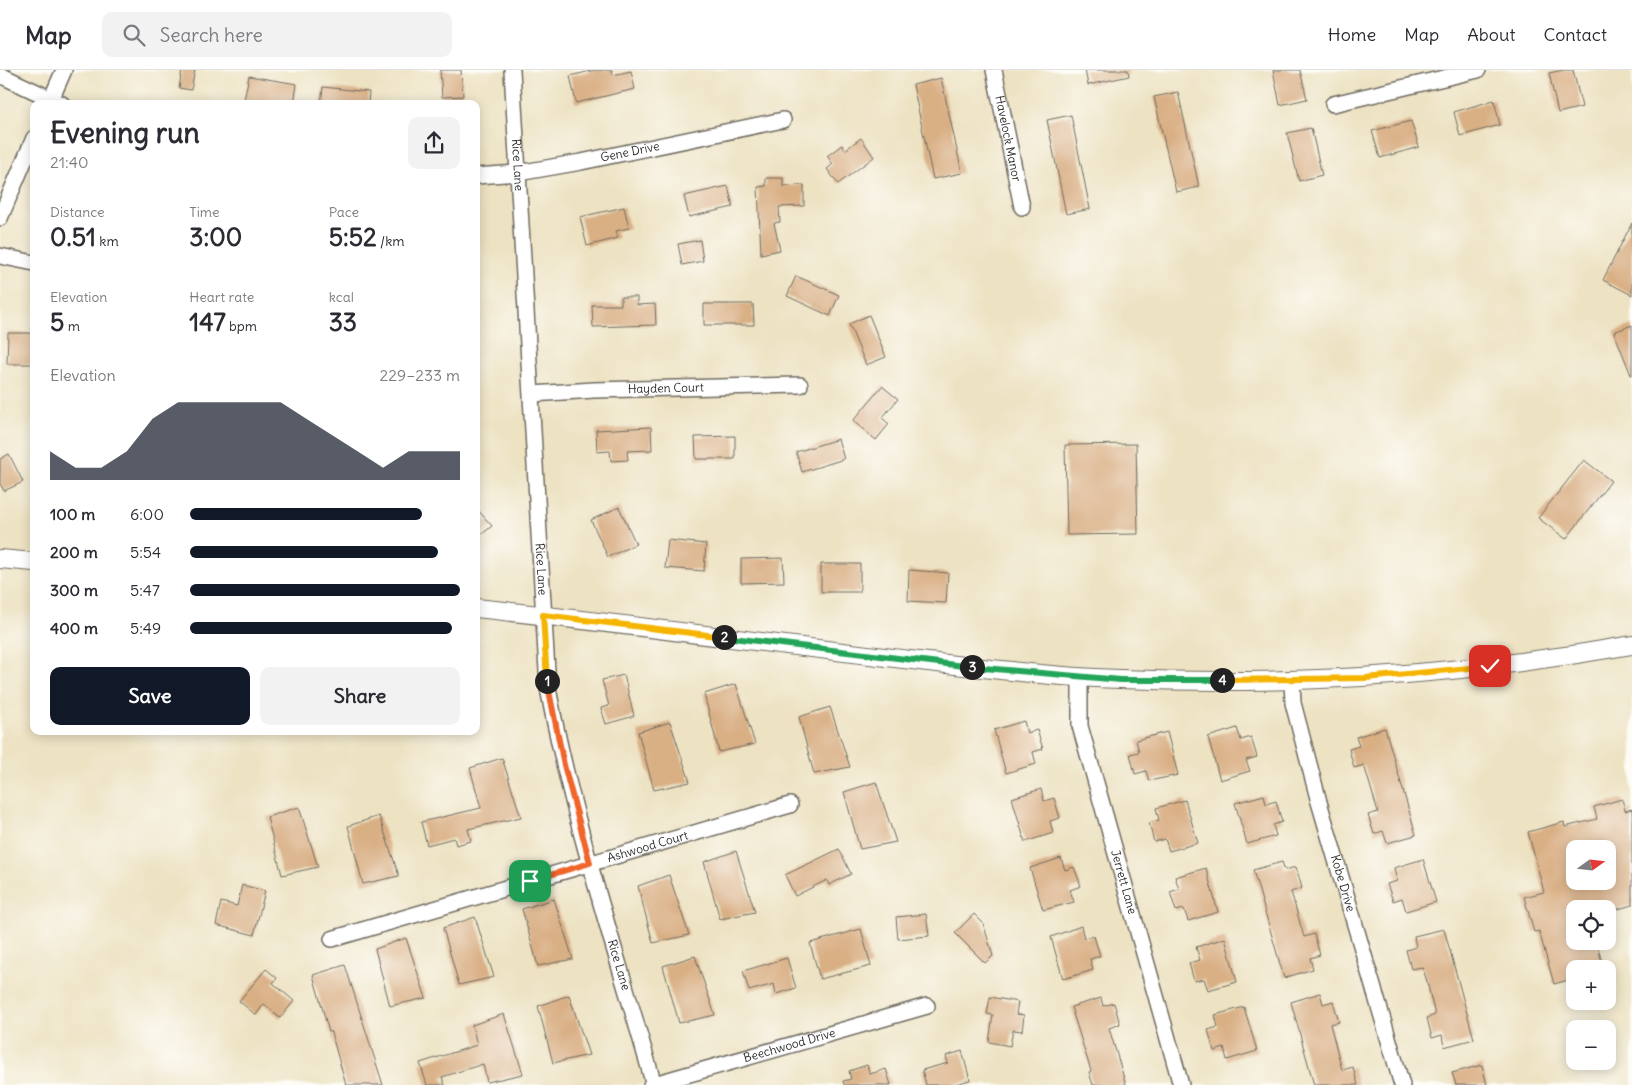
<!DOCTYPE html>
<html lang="en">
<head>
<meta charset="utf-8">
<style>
  :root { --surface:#fff; --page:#f2f2f3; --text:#2b2b33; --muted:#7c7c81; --line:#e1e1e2; --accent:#111827 }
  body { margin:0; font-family:Delius,sans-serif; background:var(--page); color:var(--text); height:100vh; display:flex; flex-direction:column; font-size:19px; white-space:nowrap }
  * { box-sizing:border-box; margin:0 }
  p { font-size:16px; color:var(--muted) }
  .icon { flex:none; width:28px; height:28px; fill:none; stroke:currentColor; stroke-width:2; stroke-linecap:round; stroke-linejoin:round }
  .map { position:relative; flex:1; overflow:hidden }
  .details { position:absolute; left:30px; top:30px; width:450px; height:635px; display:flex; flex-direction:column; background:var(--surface); border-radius:10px; box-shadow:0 2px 12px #0003 }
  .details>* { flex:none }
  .needle { width:32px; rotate:75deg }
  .tools { position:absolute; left:1566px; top:770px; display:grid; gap:10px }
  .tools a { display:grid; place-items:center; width:50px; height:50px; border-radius:10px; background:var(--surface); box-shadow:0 2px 12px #0003; font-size:25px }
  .pin { position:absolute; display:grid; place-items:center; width:42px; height:42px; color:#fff; margin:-21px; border-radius:10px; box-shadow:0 2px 8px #0006 }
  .km { position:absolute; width:25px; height:25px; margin:-12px; border-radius:50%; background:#222; color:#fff; font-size:14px; line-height:25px; text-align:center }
  .round { display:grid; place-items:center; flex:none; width:52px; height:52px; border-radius:10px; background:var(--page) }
  .summary { display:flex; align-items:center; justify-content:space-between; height:85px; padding:0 20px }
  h1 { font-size:28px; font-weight:700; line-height:38px }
  .stats { display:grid; grid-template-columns:repeat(3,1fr); gap:8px; height:85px; padding:5px 20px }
  .stats div { display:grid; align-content:center }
  .stats b { font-size:25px; font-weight:700 }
  .stats small { font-size:14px; font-weight:400 }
  .stats p { font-size:14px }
  .chart { height:140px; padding:10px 20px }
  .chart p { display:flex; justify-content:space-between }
  .chart svg { width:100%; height:90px; margin-top:5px; fill:var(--accent); opacity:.7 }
  .button { display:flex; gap:10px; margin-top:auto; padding:10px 20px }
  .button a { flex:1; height:58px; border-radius:10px; background:var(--accent); color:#fff; font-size:20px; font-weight:700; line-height:58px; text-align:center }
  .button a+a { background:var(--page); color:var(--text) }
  ul { padding:0 20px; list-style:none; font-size:16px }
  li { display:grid; grid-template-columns:80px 60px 1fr; align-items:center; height:38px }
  li i { height:12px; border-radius:6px; background:var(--accent) }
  header { display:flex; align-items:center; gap:30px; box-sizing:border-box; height:70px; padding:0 25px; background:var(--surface); border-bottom:1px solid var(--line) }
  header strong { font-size:24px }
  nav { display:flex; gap:28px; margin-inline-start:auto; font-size:18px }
  .search { width:350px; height:45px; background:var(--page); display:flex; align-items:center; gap:12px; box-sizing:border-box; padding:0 18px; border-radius:10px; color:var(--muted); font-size:19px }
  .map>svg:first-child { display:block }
  .building { fill:#d9af84; fill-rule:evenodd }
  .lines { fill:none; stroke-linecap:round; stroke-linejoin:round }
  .minor-casing { stroke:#6f6b60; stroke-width:18 }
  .tertiary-casing { stroke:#6f6b60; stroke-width:20 }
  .minor { stroke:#fff; stroke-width:15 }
  .tertiary { stroke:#fff; stroke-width:18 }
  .split-1-casing { stroke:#fff; stroke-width:10 }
  .split-2-casing { stroke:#fff; stroke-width:10 }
  .split-3-casing { stroke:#fff; stroke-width:10 }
  .split-4-casing { stroke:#fff; stroke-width:10 }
  .split-5-casing { stroke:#fff; stroke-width:10 }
  .split-1 { stroke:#f0652b; stroke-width:6 }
  .split-2 { stroke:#f5b400; stroke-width:6 }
  .split-3 { stroke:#22a559; stroke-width:6 }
  .split-4 { stroke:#22a559; stroke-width:6 }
  .split-5 { stroke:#f5b400; stroke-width:6 }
  .labels { text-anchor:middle; stroke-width:5; stroke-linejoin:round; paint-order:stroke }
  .street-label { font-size:12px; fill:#2b2b2b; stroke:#fdfcf7 }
</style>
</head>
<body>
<header>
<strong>Map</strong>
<div class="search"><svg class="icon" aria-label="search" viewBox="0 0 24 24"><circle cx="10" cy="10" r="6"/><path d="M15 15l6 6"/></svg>Search here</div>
<nav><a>Home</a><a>Map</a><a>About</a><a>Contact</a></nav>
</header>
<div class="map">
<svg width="1632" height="1015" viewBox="0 0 1632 1015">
  <rect width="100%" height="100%" fill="#fdfcf7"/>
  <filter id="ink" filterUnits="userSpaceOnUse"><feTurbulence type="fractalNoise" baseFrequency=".02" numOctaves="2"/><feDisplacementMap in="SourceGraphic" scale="10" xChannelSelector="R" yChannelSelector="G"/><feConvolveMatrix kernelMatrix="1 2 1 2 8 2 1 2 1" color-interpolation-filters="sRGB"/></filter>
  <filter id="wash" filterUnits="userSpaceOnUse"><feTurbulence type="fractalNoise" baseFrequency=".0096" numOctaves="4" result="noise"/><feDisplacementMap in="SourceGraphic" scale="20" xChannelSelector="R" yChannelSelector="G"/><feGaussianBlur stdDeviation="1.12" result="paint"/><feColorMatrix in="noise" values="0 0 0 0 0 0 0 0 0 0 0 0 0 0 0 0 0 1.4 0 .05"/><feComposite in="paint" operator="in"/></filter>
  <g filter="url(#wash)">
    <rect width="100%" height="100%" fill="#ede2c2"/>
    <g id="blocks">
      <path class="building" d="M182 0H195L191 20 179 18Z
        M440 0H461L463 26 442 27Z
        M595 0H612L613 5 631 1 635 19 576 33 570 6Z
        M1085 0H1128L1129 6 1088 15Z
        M1273 0H1300L1307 29 1280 35Z
        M1563 0H1573L1582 37 1558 43 1549 3Z
        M249 6 297 14 294 34H266L244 30Z
        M941 8 962 103 933 109 913 15Z
        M323 17 369 22 368 34H321Z
        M1178 22 1199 117 1176 122 1154 27Z
        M1494 30 1500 55 1460 66 1454 42Z
        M1071 45 1090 139 1066 144 1047 50Z
        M1411 51 1419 77 1380 88 1372 61Z
        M1311 58 1322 105 1299 111 1287 63Z
        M861 68 874 87 838 114 827 99 833 94 827 86 842 75 845 80Z
        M766 108H783V116L804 115V136L779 137 780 152 774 153 780 180 761 184 758 117 766 116Z
        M728 116 733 137 689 147 684 126Z
        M624 137 629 158 616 161 618 168 587 176 580 147Z
        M1632 153V225L1603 210Z
        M700 170 703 191 682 195 678 174Z
        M796 206 839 225 830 246 787 226Z
        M621 227H637V235L655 234 656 255 593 257 592 235H621Z
        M704 234H753L754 255H704Z
        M869 245 886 287 866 295 849 254Z
        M1632 255V305H1631L1614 262Z
        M8 263H34V294H7Z
        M882 316 898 329 882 348 889 354 876 370 853 351Z
        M651 357 652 380 627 381 628 390 611 391 610 381 597 382 596 360Z
        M735 366V389H696L695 367Z
        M838 369 844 389 802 402 796 382Z
        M1136 374 1138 464 1067 465 1065 375Z
        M9 384 23 412 4 421 0 414V389Z
        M1584 390 1611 411 1566 469 1538 448Z
        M619 437 636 474 608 487 591 450Z
        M476 438 492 456 476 469Z
        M668 470 706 474 704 501 665 498Z
        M783 488 784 512 741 513V489Z
        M821 494H860V522H821Z
        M909 500 948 503 946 533 908 531Z
        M624 605 634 646 606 654 601 638 609 636 602 610Z
        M736 614 755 674 719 682 704 624Z
        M830 637 850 697 814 704 799 647Z
        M1024 651 1027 663 1037 660 1043 679 1033 682 1036 694 1006 703 994 660Z
        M670 652 690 712 654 720 638 662Z
        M1237 658 1241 670 1251 667 1257 687 1246 690 1250 701 1220 710 1208 667Z
        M1385 658 1416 765 1387 773 1383 761 1374 764 1368 745 1378 742 1364 695 1354 698 1349 679 1359 676 1356 667Z
        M1167 662 1178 705 1149 711 1146 701 1135 704 1130 684 1139 682 1136 670Z
        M502 688 521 747 468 759 471 771 456 775 454 768 427 775 421 752 481 738 470 698Z
        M876 712 896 772 860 779 844 722Z
        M1041 719 1044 731 1054 728 1060 748 1050 751 1053 763 1025 772 1012 728Z
        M1264 725 1266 734 1276 731 1282 752 1273 755 1276 766 1247 774 1235 733Z
        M1622 729 1625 741 1632 739V835L1608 842V839H1575V871H1596L1604 899H1575V908L1554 914 1539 861 1534 862 1524 827 1544 822 1528 762 1564 752 1565 757 1597 749 1594 737ZM1575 779H1608V811H1575Z
        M1185 730 1198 773 1169 781 1165 769 1154 772 1149 753 1159 750 1156 738Z
        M299 737 318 797 282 805 267 747Z
        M379 746 399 806 363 814 348 756Z
        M839 779 851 804 829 815 827 810 795 826 785 805Z
        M736 781 755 842 720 849 704 792Z
        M1061 788 1065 800 1074 797 1081 816 1070 820 1074 832 1043 840 1030 798Z
        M1423 789 1436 832 1406 841 1402 828 1393 831 1387 814 1397 811 1394 798Z
        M1282 792 1285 800 1296 797 1302 818 1291 822 1294 832 1304 867 1314 864 1320 885 1310 888 1313 899 1284 908 1253 800Z
        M1206 798 1218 842 1188 851 1184 839 1176 841 1170 822 1179 819 1175 807Z
        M669 805 689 865 653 873 638 816Z
        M242 815 265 821 254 865 216 855 221 832 237 836Z
        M554 829 573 889 538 896 522 839Z
        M926 844 929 866 898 869 896 847Z
        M974 844 983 853 993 886 985 893 955 863Z
        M475 847 494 907 459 915 443 858Z
        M1081 856 1084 868 1094 866 1100 886 1090 889 1093 900 1063 909 1051 867Z
        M861 859 871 896 820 909 810 873Z
        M1444 859 1474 969 1444 977 1442 965 1432 968 1427 948 1435 945 1426 908 1422 897 1411 899 1406 880 1416 877 1414 866Z
        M406 868 426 928 390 936 375 879Z
        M1225 868 1237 912 1208 920 1204 909 1194 911 1189 893 1200 890 1196 877Z
        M695 886 715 945 679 953 663 896Z
        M787 888 796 918 776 924 774 914 749 921 743 901Z
        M345 895 383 1015H346L331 962H329L313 905Z
        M266 899 277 908 273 913 294 931 280 948 264 934 256 945 239 931Z
        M1320 923 1323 934 1333 931 1339 952 1330 954 1342 1000 1353 997 1358 1015H1314L1291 932Z
        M569 925 589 985 553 993 538 936Z
        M990 927 1018 932 1016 944 1024 945 1022 961 1013 960 1010 976 989 972 993 945 987 944Z
        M1101 928 1103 936 1114 933 1120 954 1109 958 1126 1015H1093L1089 1002 1091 1001 1071 937Z
        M1244 937 1257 981 1227 990 1224 978 1214 981 1208 960 1218 957 1215 945Z
        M504 944 523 1004 487 1012 483 994 442 1007 445 1015H427L420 993 477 975 472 955Z
        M962 981 970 1010 952 1015H926L922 1000 948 993 946 986Z
        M867 995 870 1004 886 999 891 1015H844L843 1011 851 1009 849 1001Z
        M1482 995 1487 1015H1456L1452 1003Z"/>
    </g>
  </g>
  <g filter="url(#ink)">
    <use href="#blocks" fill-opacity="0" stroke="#6f6b60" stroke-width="1"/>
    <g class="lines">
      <g class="minor-casing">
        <g id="minor">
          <path id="s1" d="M512 0 548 618C573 753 617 884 654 1015"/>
          <path id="s2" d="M994 0 1022 137"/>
          <path d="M0 5 62 34"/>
          <path d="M49 34 64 0"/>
          <path d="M1333 34 1478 0"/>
          <path id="s3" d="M476 106 518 103 581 92 783 50"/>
          <path d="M0 148 34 68"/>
          <path d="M0 186 34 193"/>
          <path id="s4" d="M532 324 594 320 800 315"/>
          <path id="s5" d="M1080 607V656L1181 1015"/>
          <path id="s6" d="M1292 610 1293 633 1319 732 1402 1015"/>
          <path id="s7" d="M332 869 790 735"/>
          <path id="s8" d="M651 1015 927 936"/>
        </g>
      </g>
      <g class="tertiary-casing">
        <path id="tertiary" d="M0 489 34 492
          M476 538C627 554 778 575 928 592 992 599 1056 607 1120 609 1291 616 1464 605 1632 575"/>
      </g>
      <use href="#minor" class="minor"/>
      <use href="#tertiary" class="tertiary"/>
    </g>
  </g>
  <g class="lines" filter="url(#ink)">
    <g class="split-1-casing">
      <path id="split-1" d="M530 811 590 793 564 695 547 611"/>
    </g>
    <g class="split-2-casing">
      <path id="split-2" d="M547 611 543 545 724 567"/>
    </g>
    <g class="split-3-casing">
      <path id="split-3" d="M724 567 972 597"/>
    </g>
    <g class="split-4-casing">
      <path id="split-4" d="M972 597 1121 610H1222"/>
    </g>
    <g class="split-5-casing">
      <path id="split-5" d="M1222 610 1366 608 1490 596"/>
    </g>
    <use href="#split-1" class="split-1"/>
    <use href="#split-2" class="split-2"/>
    <use href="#split-3" class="split-3"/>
    <use href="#split-4" class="split-4"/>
    <use href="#split-5" class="split-5"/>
  </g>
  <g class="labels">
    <g class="street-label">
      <text dy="4" stroke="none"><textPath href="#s2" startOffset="70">Havelock Manor</textPath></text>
      <text dy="4" stroke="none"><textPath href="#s3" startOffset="156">Gene Drive</textPath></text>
      <text dy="4" stroke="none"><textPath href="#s1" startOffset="95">Rice Lane</textPath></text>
      <text dy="4" stroke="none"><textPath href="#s4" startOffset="134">Hayden Court</textPath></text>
      <text dy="4" stroke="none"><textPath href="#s1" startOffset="500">Rice Lane</textPath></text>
      <text dy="4" stroke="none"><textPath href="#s7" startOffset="329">Ashwood Court</textPath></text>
      <text dy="4" stroke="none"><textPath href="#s5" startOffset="211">Jerrett Lane</textPath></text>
      <text dy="4" stroke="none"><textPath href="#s6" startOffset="210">Kobe Drive</textPath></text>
      <text dy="4" stroke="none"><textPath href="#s1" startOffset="905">Rice Lane</textPath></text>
      <text dy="4" stroke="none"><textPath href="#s8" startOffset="144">Beechwood Drive</textPath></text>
    </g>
  </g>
</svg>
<div class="tools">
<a><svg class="needle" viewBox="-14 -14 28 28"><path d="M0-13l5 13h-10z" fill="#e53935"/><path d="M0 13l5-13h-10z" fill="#7c7c81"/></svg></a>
<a><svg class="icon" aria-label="locate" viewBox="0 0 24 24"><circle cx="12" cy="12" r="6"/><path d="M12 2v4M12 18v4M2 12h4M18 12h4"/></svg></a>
<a>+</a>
<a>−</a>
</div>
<div class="pin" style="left:530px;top:811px;background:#1e9e55"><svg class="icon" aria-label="arrive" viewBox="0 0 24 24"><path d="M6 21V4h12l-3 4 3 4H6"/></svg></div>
<div class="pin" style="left:1490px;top:596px;background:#d93025"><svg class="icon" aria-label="check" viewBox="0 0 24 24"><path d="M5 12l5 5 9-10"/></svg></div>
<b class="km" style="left:547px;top:611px">1</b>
<b class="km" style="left:724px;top:567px">2</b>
<b class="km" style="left:972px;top:597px">3</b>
<b class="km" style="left:1222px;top:610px">4</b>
<section class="details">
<div class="summary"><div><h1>Evening run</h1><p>21:40</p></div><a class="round"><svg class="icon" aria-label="share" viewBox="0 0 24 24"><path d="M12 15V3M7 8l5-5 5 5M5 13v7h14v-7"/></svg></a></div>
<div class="stats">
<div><p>Distance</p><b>0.51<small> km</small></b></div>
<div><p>Time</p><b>3:00</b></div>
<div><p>Pace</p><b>5:52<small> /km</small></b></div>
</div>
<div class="stats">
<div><p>Elevation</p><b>5<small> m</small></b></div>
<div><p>Heart rate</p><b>147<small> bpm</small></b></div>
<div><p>kcal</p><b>33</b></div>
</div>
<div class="chart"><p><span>Elevation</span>229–233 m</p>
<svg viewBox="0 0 160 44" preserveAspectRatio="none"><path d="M0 44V30L10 38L20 38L30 30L40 14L50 6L60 6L70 6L80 6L90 6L100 14L110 22L120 30L130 38L140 30L150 30L160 30V44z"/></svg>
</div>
<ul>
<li><b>100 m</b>6:00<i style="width:86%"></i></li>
<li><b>200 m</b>5:54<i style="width:92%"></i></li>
<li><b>300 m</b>5:47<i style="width:100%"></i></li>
<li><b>400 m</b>5:49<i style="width:97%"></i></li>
</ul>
<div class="button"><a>Save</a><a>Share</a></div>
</section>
</div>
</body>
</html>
